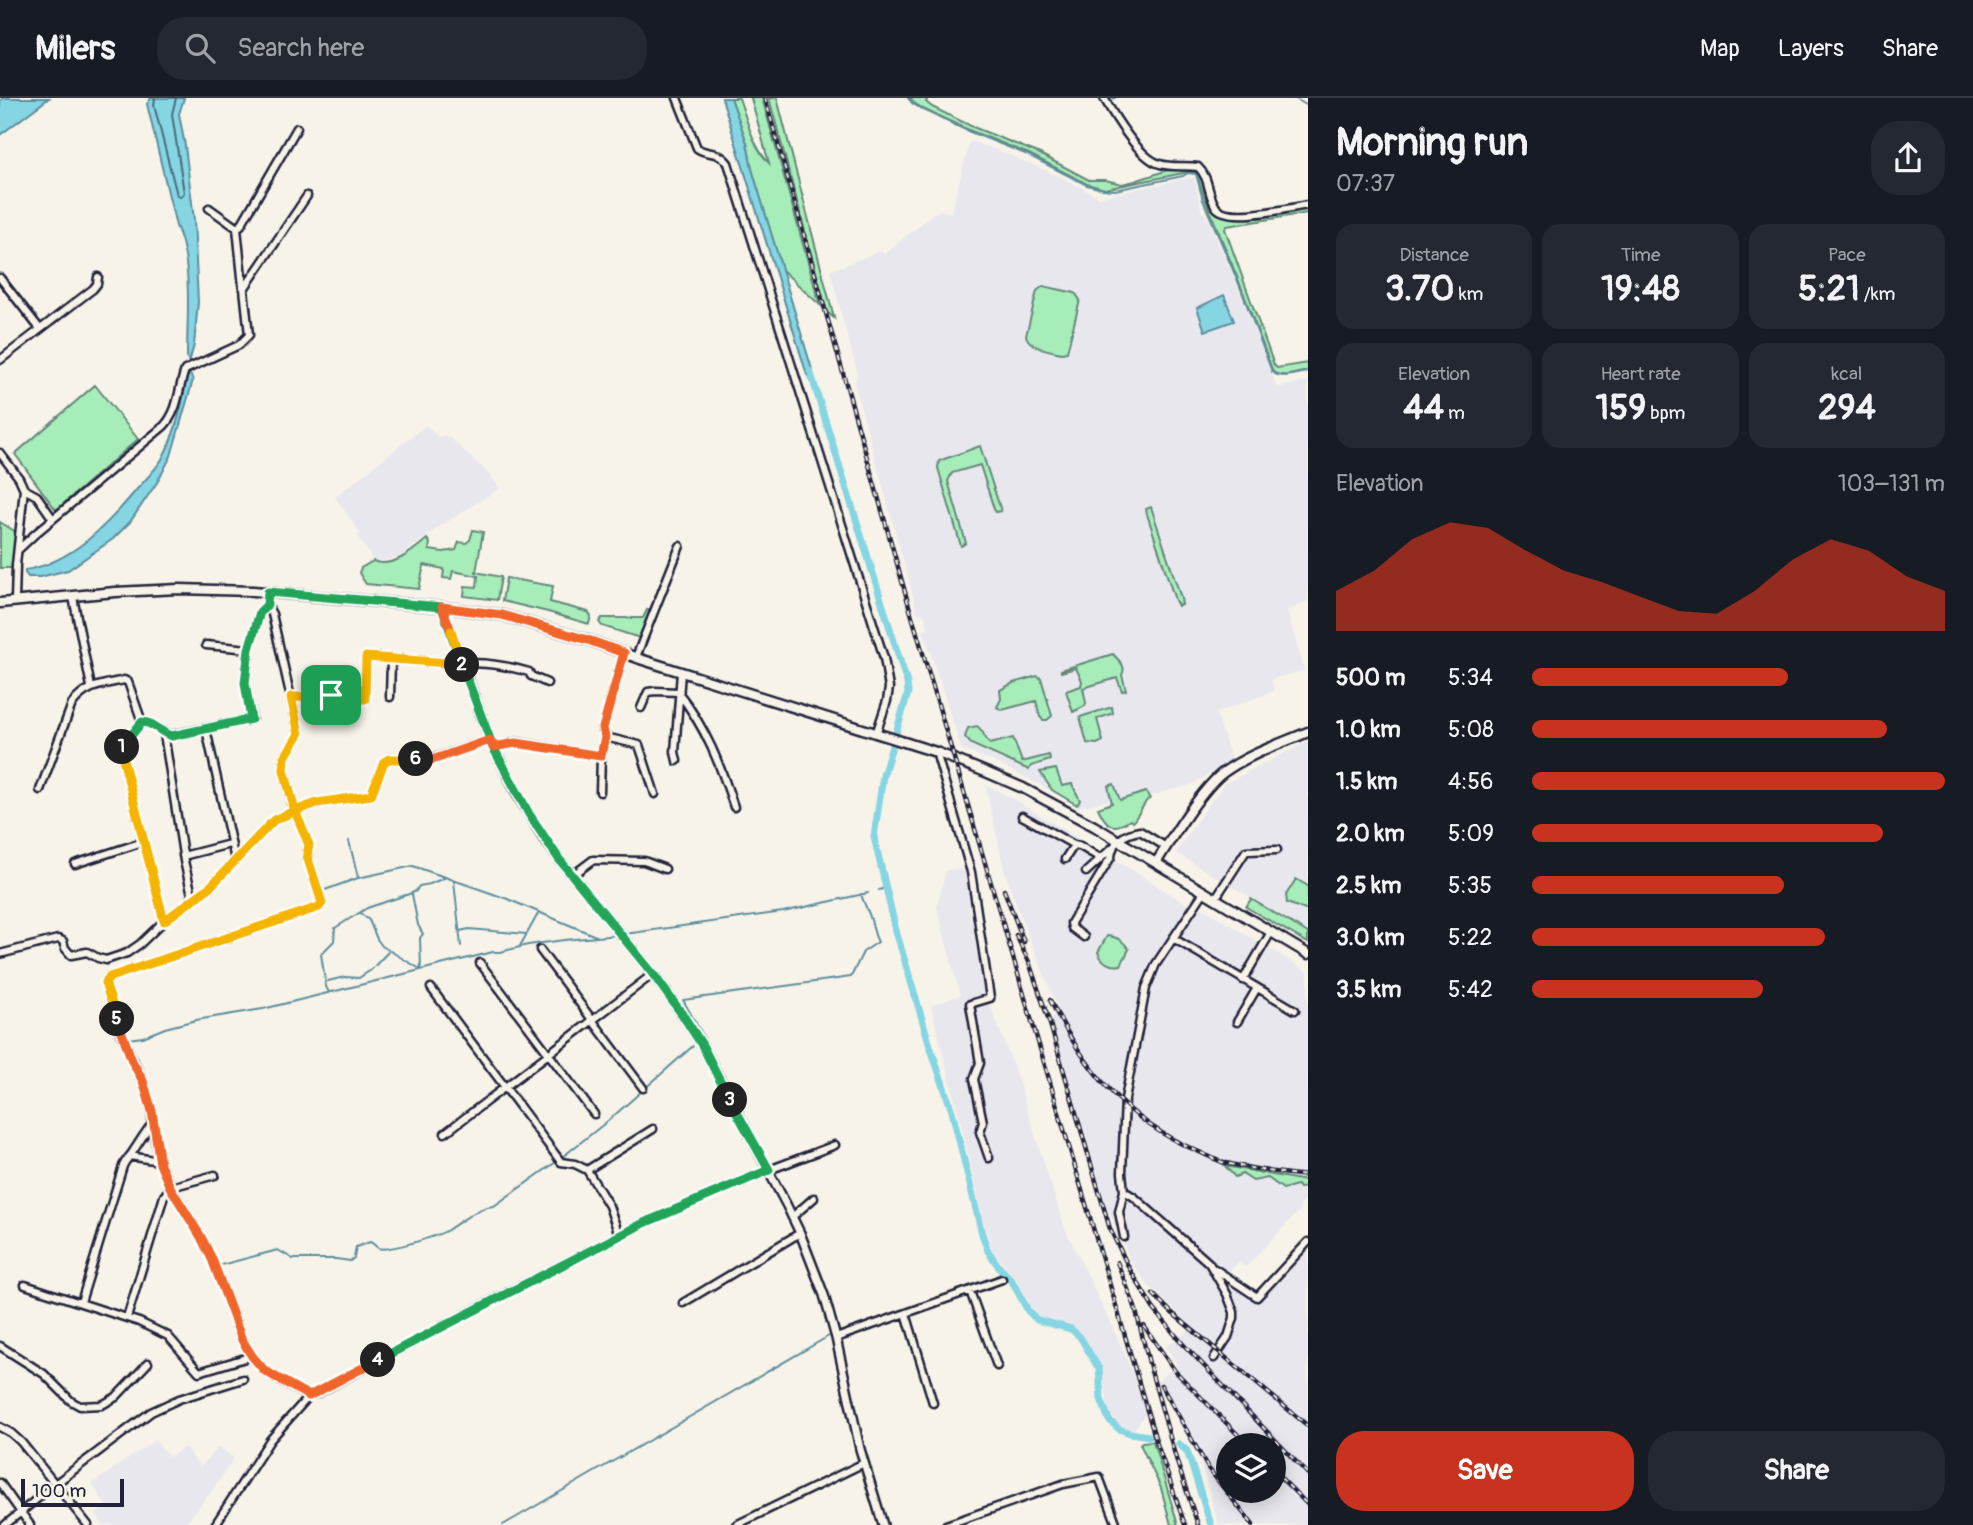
<!DOCTYPE html>
<html lang="en">
<head>
<meta charset="utf-8">
<style>
  :root { --surface:#171b24; --page:#242831; --text:#f1f3f6; --muted:#9ea1a6; --line:#363941; --accent:#c8321e }
  body { margin:0; font-family:Pangolin,sans-serif; background:var(--page); color:var(--text); height:100vh; display:flex; flex-direction:column; font-size:26px; white-space:nowrap }
  * { box-sizing:border-box; margin:0 }
  p { font-size:23px; color:var(--muted) }
  .icon { flex:none; width:38px; height:38px; fill:none; stroke:currentColor; stroke-width:2; stroke-linecap:round; stroke-linejoin:round }
  .map { position:relative; flex:1; overflow:hidden }
  .side { display:flex; flex-direction:column; background:var(--surface); width:665px }
  .side>* { flex:none }
  .controls { position:absolute; left:1216px; top:1335px; display:grid; gap:14px }
  .controls a { display:grid; place-items:center; width:70px; height:70px; border-radius:50%; background:var(--surface); box-shadow:0 4px 18px #0003; font-size:35px }
  .scale { position:absolute; left:21px; bottom:18px; width:103px; box-sizing:border-box; padding-left:7px; border:4px solid #22223b; border-top:0; font-size:19px; line-height:24px; white-space:nowrap; color:#22223b; -webkit-text-stroke:5px #f7f3e8; paint-order:stroke }
  .pin { position:absolute; display:grid; place-items:center; width:60px; height:60px; color:#fff; margin:-30px; border-radius:14px; box-shadow:0 4px 10px #0006 }
  .km { position:absolute; width:35px; height:35px; margin:-18px; border-radius:50%; background:#222; color:#fff; font-size:19px; line-height:35px; text-align:center }
  .round { display:grid; place-items:center; flex:none; width:74px; height:74px; border-radius:28px; background:var(--page) }
  .headline { display:flex; align-items:center; justify-content:space-between; height:119px; padding:0 28px }
  h1 { font-size:38px; font-weight:700; line-height:52px }
  .stats { display:grid; grid-template-columns:repeat(3,1fr); gap:10px; height:119px; padding:7px 28px }
  .stats div { display:grid; align-content:center; border-radius:18px; background:var(--page); text-align:center }
  .stats b { font-size:35px; font-weight:700 }
  .stats small { font-size:19px; font-weight:400 }
  .stats p { font-size:19px }
  .chart { height:196px; padding:14px 28px }
  .chart p { display:flex; justify-content:space-between }
  .chart svg { width:100%; height:126px; margin-top:7px; fill:var(--accent); opacity:.7 }
  .cta { display:flex; gap:14px; margin-top:auto; padding:14px 28px }
  .cta a { flex:1; height:80px; border-radius:28px; background:var(--accent); color:#fff; font-size:28px; font-weight:700; line-height:80px; text-align:center }
  .cta a+a { background:var(--page); color:var(--text) }
  ul { padding:0 28px; list-style:none; font-size:23px }
  li { display:grid; grid-template-columns:112px 84px 1fr; align-items:center; height:52px }
  li i { height:18px; border-radius:9px; background:var(--accent) }
  header { display:flex; align-items:center; gap:42px; box-sizing:border-box; height:98px; padding:0 35px; background:var(--surface); border-bottom:2px solid var(--line) }
  header strong { font-size:33px }
  nav { display:flex; gap:38px; margin-inline-start:auto; font-size:24px }
  .search { width:490px; height:63px; background:var(--page); display:flex; align-items:center; gap:18px; box-sizing:border-box; padding:0 24px; border-radius:28px; color:var(--muted); font-size:26px }
  main { display:flex; flex:1; min-height:0 }
  .map>svg:first-child { display:block }
  .built { fill:#e8e7ee; fill-rule:evenodd }
  .green { fill:#a7edb9; stroke:#64887a; stroke-width:2 }
  .water { fill:#85d5e2; stroke:#5d8d9f; stroke-width:2 }
  .lines { fill:none; stroke-linecap:round; stroke-linejoin:round }
  .shore { stroke:#4a6a7e; stroke-width:2 }
  .stream { stroke:#5d8d9f; stroke-width:2 }
  .canal { stroke:#85d5e2; stroke-width:7 }
  .minor-casing { stroke:#22223b; stroke-width:11 }
  .tertiary-casing { stroke:#22223b; stroke-width:12 }
  .secondary-casing { stroke:#22223b; stroke-width:13 }
  .minor { stroke:#f7f3e8; stroke-width:6 }
  .tertiary { stroke:#f7f3e8; stroke-width:7 }
  .secondary { stroke:#f7f3e8; stroke-width:8 }
  .rail-casing { stroke:#22223b; stroke-width:4.5 }
  .rail { stroke:#f7f3e8; stroke-width:2; stroke-dasharray:5; stroke-linecap:butt }
  .split-1-casing { stroke:#fff; stroke-width:14 }
  .split-2-casing { stroke:#fff; stroke-width:14 }
  .split-3-casing { stroke:#fff; stroke-width:14 }
  .split-4-casing { stroke:#fff; stroke-width:14 }
  .split-5-casing { stroke:#fff; stroke-width:14 }
  .split-6-casing { stroke:#fff; stroke-width:14 }
  .split-7-casing { stroke:#fff; stroke-width:14 }
  .split-8-casing { stroke:#fff; stroke-width:14 }
  .split-1 { stroke:#f5b400; stroke-width:9 }
  .split-2 { stroke:#22a559; stroke-width:9 }
  .split-3 { stroke:#22a559; stroke-width:9 }
  .split-4 { stroke:#22a559; stroke-width:9 }
  .split-5 { stroke:#f0652b; stroke-width:9 }
  .split-6 { stroke:#f5b400; stroke-width:9 }
  .split-7 { stroke:#f0652b; stroke-width:9 }
  .split-8 { stroke:#f5b400; stroke-width:9 }
</style>
</head>
<body>
<header>
<strong>Milers</strong>
<div class="search"><svg class="icon" aria-label="search" viewBox="0 0 24 24"><circle cx="10" cy="10" r="6"/><path d="M15 15l6 6"/></svg>Search here</div>
<nav><a>Map</a><a>Layers</a><a>Share</a></nav>
</header>
<main>
<div class="map">
<svg width="1308" height="1427" viewBox="0 0 1308 1427">
  <rect width="100%" height="100%" fill="#f7f3e8"/>
  <filter id="ink" filterUnits="userSpaceOnUse"><feTurbulence type="fractalNoise" baseFrequency=".0143" numOctaves="2"/><feDisplacementMap in="SourceGraphic" scale="14" xChannelSelector="R" yChannelSelector="G"/><feConvolveMatrix kernelMatrix="1 2 1 2 8 2 1 2 1" color-interpolation-filters="sRGB"/></filter>
  <g filter="url(#ink)">
    <path class="built" d="M970 43 992 50 1057 77 1099 99 1194 79 1202 115 1206 116 1234 179 1277 290 1308 283V503L1287 513 1304 572 1272 581 1274 593 1216 615 1232 663 1191 687 1145 699 1110 702 1079 709 1050 692 992 663 962 652 923 532 928 530 923 515 918 516 855 288 857 274 830 173 880 153 885 156 934 115 941 112 951 115Z
      M426 327 439 340 444 337 450 340 485 372 500 390 436 431 401 458 379 464 373 462 358 439 360 435 335 399Z
      M1308 643V834L1176 755 1190 732 1224 686Z
      M985 686 1017 703 1097 752 1131 771 1197 813 1201 809 1308 874V1099L1300 1108V1112L1246 1169 1239 1164 1230 1173 1253 1193H1261L1308 1141V1427H1219L1200 1364 1157 1284 1177 1265 1166 1249 1192 1229 1148 1187 1133 1167 1107 1110 1051 920 1060 915 1024 827 1005 775ZM1228 1348H1274V1393H1228Z
      M966 771 969 807 985 893 1015 973 1064 1128 1124 1254 1147 1314 1133 1333 1118 1326 1109 1314 1101 1269 1083 1238 1071 1227 1044 1221 1034 1216 1016 1181 992 1152 980 1113 966 1046 931 908 960 897 937 809 946 772Z
      M155 1342 169 1359 185 1349 200 1369 219 1349 234 1360 211 1394 184 1427H103L96 1416 107 1408 92 1386Z"/>
    <path class="green" d="M731 0H739C747 22 753 49 769 65L751 0H762L820 207 782 172 752 71 747 45Z
      M769 0H777L834 220 827 214Z
      M909 0H928L926 4 932 9 973 29 1038 55 1089 82H1105L1122 86 1135 83 1168 72 1169 69C1177 70 1191 68 1198 73 1219 89 1193 119 1239 118L1308 109V115L1227 128 1225 131 1274 267 1277 270 1308 265V273C1297 275 1281 281 1273 274L1240 186 1205 101 1196 74H1188L1105 91 1087 86 1029 56 971 33 925 12 914 5Z
      M1043 188 1075 195 1080 202 1067 254 1062 255C1050 252 1031 251 1026 238L1037 193Z
      M95 287 138 341 56 412 15 356Z
      M980 348 1001 413 995 414 980 367 952 375 948 383 966 445 961 448 938 370 939 363Z
      M1151 409 1181 500 1182 507 1178 508 1175 502 1147 416 1146 411Z
      M0 424 16 434 12 470H0Z
      M473 432 483 434 476 474 501 479 497 502 464 498 465 488 477 489 478 478 453 473 451 481 443 480 444 471 424 467 419 491 366 486 359 475 361 470 373 463C392 471 413 453 427 441L430 445 429 452 443 454 456 452 459 444 466 445 470 442Z
      M506 480 553 488 550 504 588 514 591 518 589 526 548 514 502 503Z
      M647 512 652 513 646 529 640 540 602 528 599 524 602 520H643Z
      M1113 556C1119 563 1127 568 1122 577L1126 592 1122 593 1117 580 1083 590 1086 605 1085 608 1073 614 1066 593 1081 588 1082 583 1076 570 1061 574V572Z
      M1037 578 1041 580 1052 618 1047 622H1043L1040 619 1036 603 1002 612 997 609 1001 601 1000 592 1013 585Z
      M1112 609 1113 615 1097 621 1103 643 1097 646 1087 645 1080 619Z
      M977 628C984 633 984 640 990 646L1013 640 1022 664 1049 657 1050 662 1031 668 1029 672 971 646 965 639 968 630Z
      M1056 671 1062 688 1072 686 1080 702 1077 707 1052 692 1040 674Z
      M1114 686 1120 702 1146 694 1150 701 1147 702 1133 724 1130 722C1112 734 1106 727 1098 710L1112 705 1108 688Z
      M1296 781 1308 788V813L1287 805 1286 797Z
      M1251 801 1308 835V845L1246 809Z
      M1107 838C1118 839 1122 842 1129 851L1121 867C1111 869 1102 865 1098 854Z
      M1225 1068 1300 1082H1308V1089L1299 1090 1297 1087 1283 1091 1268 1080 1253 1083 1242 1076 1235 1079Z
      M1153 1343 1178 1427H1171L1161 1390 1140 1346 1142 1344Z"/>
    <path class="water" d="M3 0H49L0 37V3Z
      M151 0H184L179 16 185 48 194 121 198 204 194 247 189 265 187 258C187 219 193 163 176 128L147 6Z
      M722 0H731L747 45 752 71 816 285 807 277Z
      M1224 197 1234 223 1205 233 1197 210Z
      M188 275 190 276 193 282 171 358 158 383 130 424 113 441 68 472 40 479H28L25 475V472C72 465 109 425 138 390 146 381 156 371 162 361 174 339 185 302 186 277Z"/>
    <g class="lines">
      <path class="shore" d="M155 0 154 7 177 97 180 99 184 95 172 16 176 0"/>
      <path class="stream" d="M908 0 913 6 925 13 970 34 1028 57 1087 87C1097 90 1105 92 1115 92L1183 78 1188 75 1196 76 1203 102 1239 186 1272 274C1281 282 1297 275 1308 274
        M1294 0 1308 8
        M1110 1 1115 0
        M349 743 358 779
        M454 783 461 848
        M325 792 358 780 413 768 505 800 598 839
        M879 792 885 790
        M412 796 418 827 423 836 420 840 421 871
        M360 815 369 822 377 841 382 848 420 871
        M460 833 469 831 527 836
        M625 836 783 814 868 795
        M520 848 538 816
        M328 883 345 879 359 880 371 872 388 854
        M329 894 326 889 321 856 334 843 335 830 367 810 412 795 416 793 419 788 430 786 446 779
        M127 941 143 939 165 930 196 922 263 911 493 854H500L528 847 564 842 619 837
        M705 941 683 902 851 879 863 854 878 844C874 837 874 833 872 826 870 815 864 807 861 796
        M561 1060 609 1022 693 948
        M217 1168 278 1152 293 1161H336L350 1163 354 1160 356 1149 370 1144C373 1145 375 1148 378 1150 388 1154 437 1138 446 1133 461 1124 477 1109 494 1108L556 1064
        M841 1234 993 1180 1004 1174
        M503 1427 829 1238"/>
      <path class="canal" d="M810 273 907 585 908 595 883 678 874 739 896 833 930 948 952 1013 982 1136 988 1153 999 1169 1011 1181 1028 1213 1037 1222 1071 1231 1080 1239 1099 1271 1101 1301 1109 1322 1119 1331 1130 1335 1149 1338
        M1179 1346 1187 1353 1211 1427"/>
      <g class="minor-casing">
        <path id="minor" d="M677 0 697 50C708 58 717 51 728 65L884 560 889 590 887 603 876 636
          M1104 0C1114 18 1140 61 1160 66 1172 70 1186 67 1198 69 1210 80 1207 96 1216 109 1228 125 1289 110 1308 107
          M209 110 237 130 241 127 297 30
          M237 130 243 189
          M0 180 40 231
          M0 262 93 191 97 186 98 179
          M0 355 19 380 24 391 16 467 15 503
          M24 391 37 398 53 421
          M18 452 35 436 164 328C179 312 178 291 185 272L239 247 249 237 244 191 307 98
          M268 494 267 507 272 516 299 636 285 659 284 672 293 708 309 747 307 758 322 805 319 809 110 879 105 885 121 936 143 983 152 1013V1026L160 1066 171 1089 201 1139 212 1161 242 1242 252 1258 265 1273 302 1295 309 1298 318 1295 479 1209 644 1125 769 1072 835 1047
          M73 499 91 589
          M249 551 260 514 267 507
          M624 555 603 630 605 639 639 647 655 696
          M636 559 680 448
          M291 599H310L327 596 350 602 365 601 366 559 462 566C484 563 508 568 529 574L531 578 547 585
          M390 599 391 562
          M641 610 648 594 655 593 678 594C706 630 720 666 734 709
          M142 624C154 624 160 635 172 637L252 621 245 585 249 551 206 547
          M206 631 235 762
          M164 636 184 763 193 801
          M493 649 516 644 601 658
          M936 654 971 774 990 900 970 906 980 965 974 981 983 1024 980 1034 989 1060
          M677 663 675 654 681 574
          M40 692 72 606C87 587 102 587 124 582L128 584 142 624 123 648 121 653 164 823
          M600 694 601 658 605 639
          M1022 718 1074 747
          M183 758 230 746
          M1065 761 1074 747 1080 748 1100 760
          M75 766 143 744
          M1086 774 1111 751
          M573 777 593 762 644 763 665 771
          M1215 801 1246 753 1277 752
          M1084 839 1072 830 1071 825 1111 759C1112 743 1126 735 1140 733L1166 749
          M1173 840 1295 912
          M540 852 643 990
          M0 856 58 841 63 843 65 850 71 857 87 854 98 860 106 862 127 855 140 846 164 823 210 789 274 722 317 705 371 697 384 664 389 661H432L490 642
          M480 865 594 1016
          M1243 882 1271 834
          M431 890 561 1064 575 1066 587 1072 609 1108 619 1137
          M1237 924 1257 890
          M445 1035 653 876
          M130 1058 159 1063
          M587 1072 653 1031
          M1124 1093 1134 1099 1209 1165 1227 1196 1234 1214V1220L1228 1239 1214 1260
          M792 1119 814 1100
          M1124 1139 1119 1114 1124 1093 1122 1075 1125 1001 1146 890 1156 866 1204 794
          M1215 1171 1257 1199 1308 1144
          M25 1187 139 1224 168 1238 199 1274 252 1258
          M970 1193 997 1268
          M81 1204 123 1068C126 1061 130 1059 134 1052 140 1043 145 1034 152 1026
          M683 1205 800 1135
          M906 1215 933 1305
          M127 1220 164 1098 171 1089 215 1077
          M836 1240 1002 1181
          M0 1248 44 1276 71 1303 80 1308 102 1307 116 1299 148 1265
          M0 1329 11 1335 21 1344 88 1427
          M0 1385 30 1427
          M5 1427 59 1383 151 1314 179 1301 243 1281
          M215 1427 270 1342 309 1298
          M736 1427 864 1365
          M946 1427 1063 1386 1099 1379 1117 1427"/>
      </g>
      <g class="tertiary-casing">
        <path id="tertiary" d="M442 509 490 642 518 698 544 741 559 761 653 876 682 916 702 947 787 1108 800 1135 824 1197 836 1240 860 1351 883 1427"/>
      </g>
      <g class="secondary-casing">
        <path id="secondary" d="M0 505 115 494 179 491 253 493 442 509 502 517 591 543 640 561 936 654 988 675 1023 690 1094 728 1308 856
          M1156 765C1171 741 1202 690 1224 674 1249 656 1280 646 1308 634"/>
      </g>
      <use href="#minor" class="minor"/>
      <use href="#tertiary" class="tertiary"/>
      <use href="#secondary" class="secondary"/>
      <g class="rail-casing">
        <path id="rail" d="M765 0 909 508 1157 1346 1185 1427
          M1004 792 1024 844
          M1016 837 1029 864 1050 926 1110 1131 1129 1170 1153 1210 1182 1245 1308 1376
          M1050 902C1084 970 1126 1023 1197 1053 1206 1057 1214 1061 1222 1064 1250 1071 1280 1075 1308 1078
          M1117 1164 1135 1209 1151 1273 1177 1364 1198 1427
          M1153 1196 1171 1214 1308 1328
          M1144 1228 1175 1273 1249 1348
          M1161 1287 1208 1370 1253 1427
          M1274 1373 1308 1407"/>
      </g>
      <use href="#rail" class="rail"/>
    </g>
  </g>
  <g class="lines" filter="url(#ink)">
    <g class="split-1-casing">
      <path id="split-1" d="M122 649 121 653 164 823 210 789 274 722 295 713 284 672 285 659 299 636 291 599H310L327 596 331 597"/>
    </g>
    <g class="split-2-casing">
      <path id="split-2" d="M122 649 142 624C154 624 160 635 172 638L251 621 245 585 249 551 260 514 267 507 268 494 442 509 462 567"/>
    </g>
    <g class="split-3-casing">
      <path id="split-3" d="M462 567 493 649 529 716 559 761 653 876 682 916 702 947 730 1002"/>
    </g>
    <g class="split-4-casing">
      <path id="split-4" d="M378 1262 644 1125 769 1072 730 1002"/>
    </g>
    <g class="split-5-casing">
      <path id="split-5" d="M117 921 132 963 143 983 152 1013 160 1066 170 1089 201 1139 212 1161 242 1242 252 1258 265 1273 309 1298 378 1262"/>
    </g>
    <g class="split-6-casing">
      <path id="split-6" d="M117 921 105 885 110 879 319 809 322 805 307 758 309 747 295 713 317 705 371 697 384 664 389 661H416"/>
    </g>
    <g class="split-7-casing">
      <path id="split-7" d="M416 661 432 662 490 642 493 649 516 645 601 658 605 639 603 630 624 555 591 543 502 517 442 509 451 533"/>
    </g>
    <g class="split-8-casing">
      <path id="split-8" d="M331 597 350 602 365 601 366 559 462 566 451 533"/>
    </g>
    <use href="#split-1" class="split-1"/>
    <use href="#split-2" class="split-2"/>
    <use href="#split-3" class="split-3"/>
    <use href="#split-4" class="split-4"/>
    <use href="#split-5" class="split-5"/>
    <use href="#split-6" class="split-6"/>
    <use href="#split-7" class="split-7"/>
    <use href="#split-8" class="split-8"/>
  </g>
</svg>
<div class="controls">
<a><svg class="icon" aria-label="layers" viewBox="0 0 24 24"><path d="M12 4l9 5-9 5-9-5zM3 14l9 5 9-5"/></svg></a>
</div>
<div class="scale">100 m</div>
<div class="pin" style="left:331px;top:597px;background:#1e9e55"><svg class="icon" aria-label="arrive" viewBox="0 0 24 24"><path d="M6 21V4h12l-3 4 3 4H6"/></svg></div>
<b class="km" style="left:122px;top:649px">1</b>
<b class="km" style="left:462px;top:567px">2</b>
<b class="km" style="left:730px;top:1002px">3</b>
<b class="km" style="left:378px;top:1262px">4</b>
<b class="km" style="left:117px;top:921px">5</b>
<b class="km" style="left:416px;top:661px">6</b>
</div>
<section class="side">
<div class="headline"><div><h1>Morning run</h1><p>07:37</p></div><a class="round"><svg class="icon" aria-label="share" viewBox="0 0 24 24"><path d="M12 15V3M7 8l5-5 5 5M5 13v7h14v-7"/></svg></a></div>
<div class="stats">
<div><p>Distance</p><b>3.70<small> km</small></b></div>
<div><p>Time</p><b>19:48</b></div>
<div><p>Pace</p><b>5:21<small> /km</small></b></div>
</div>
<div class="stats">
<div><p>Elevation</p><b>44<small> m</small></b></div>
<div><p>Heart rate</p><b>159<small> bpm</small></b></div>
<div><p>kcal</p><b>294</b></div>
</div>
<div class="chart"><p><span>Elevation</span>103–131 m</p>
<svg viewBox="0 0 160 44" preserveAspectRatio="none"><path d="M0 44V30L10 23L20 12L30 6L40 8L50 16L60 23L70 27L80 32L90 37L100 38L110 30L120 19L130 12L140 16L150 25L160 30V44z"/></svg>
</div>
<ul>
<li><b>500 m</b>5:34<i style="width:62%"></i></li>
<li><b>1.0 km</b>5:08<i style="width:86%"></i></li>
<li><b>1.5 km</b>4:56<i style="width:100%"></i></li>
<li><b>2.0 km</b>5:09<i style="width:85%"></i></li>
<li><b>2.5 km</b>5:35<i style="width:61%"></i></li>
<li><b>3.0 km</b>5:22<i style="width:71%"></i></li>
<li><b>3.5 km</b>5:42<i style="width:56%"></i></li>
</ul>
<div class="cta"><a>Save</a><a>Share</a></div>
</section>
</main>
</body>
</html>
